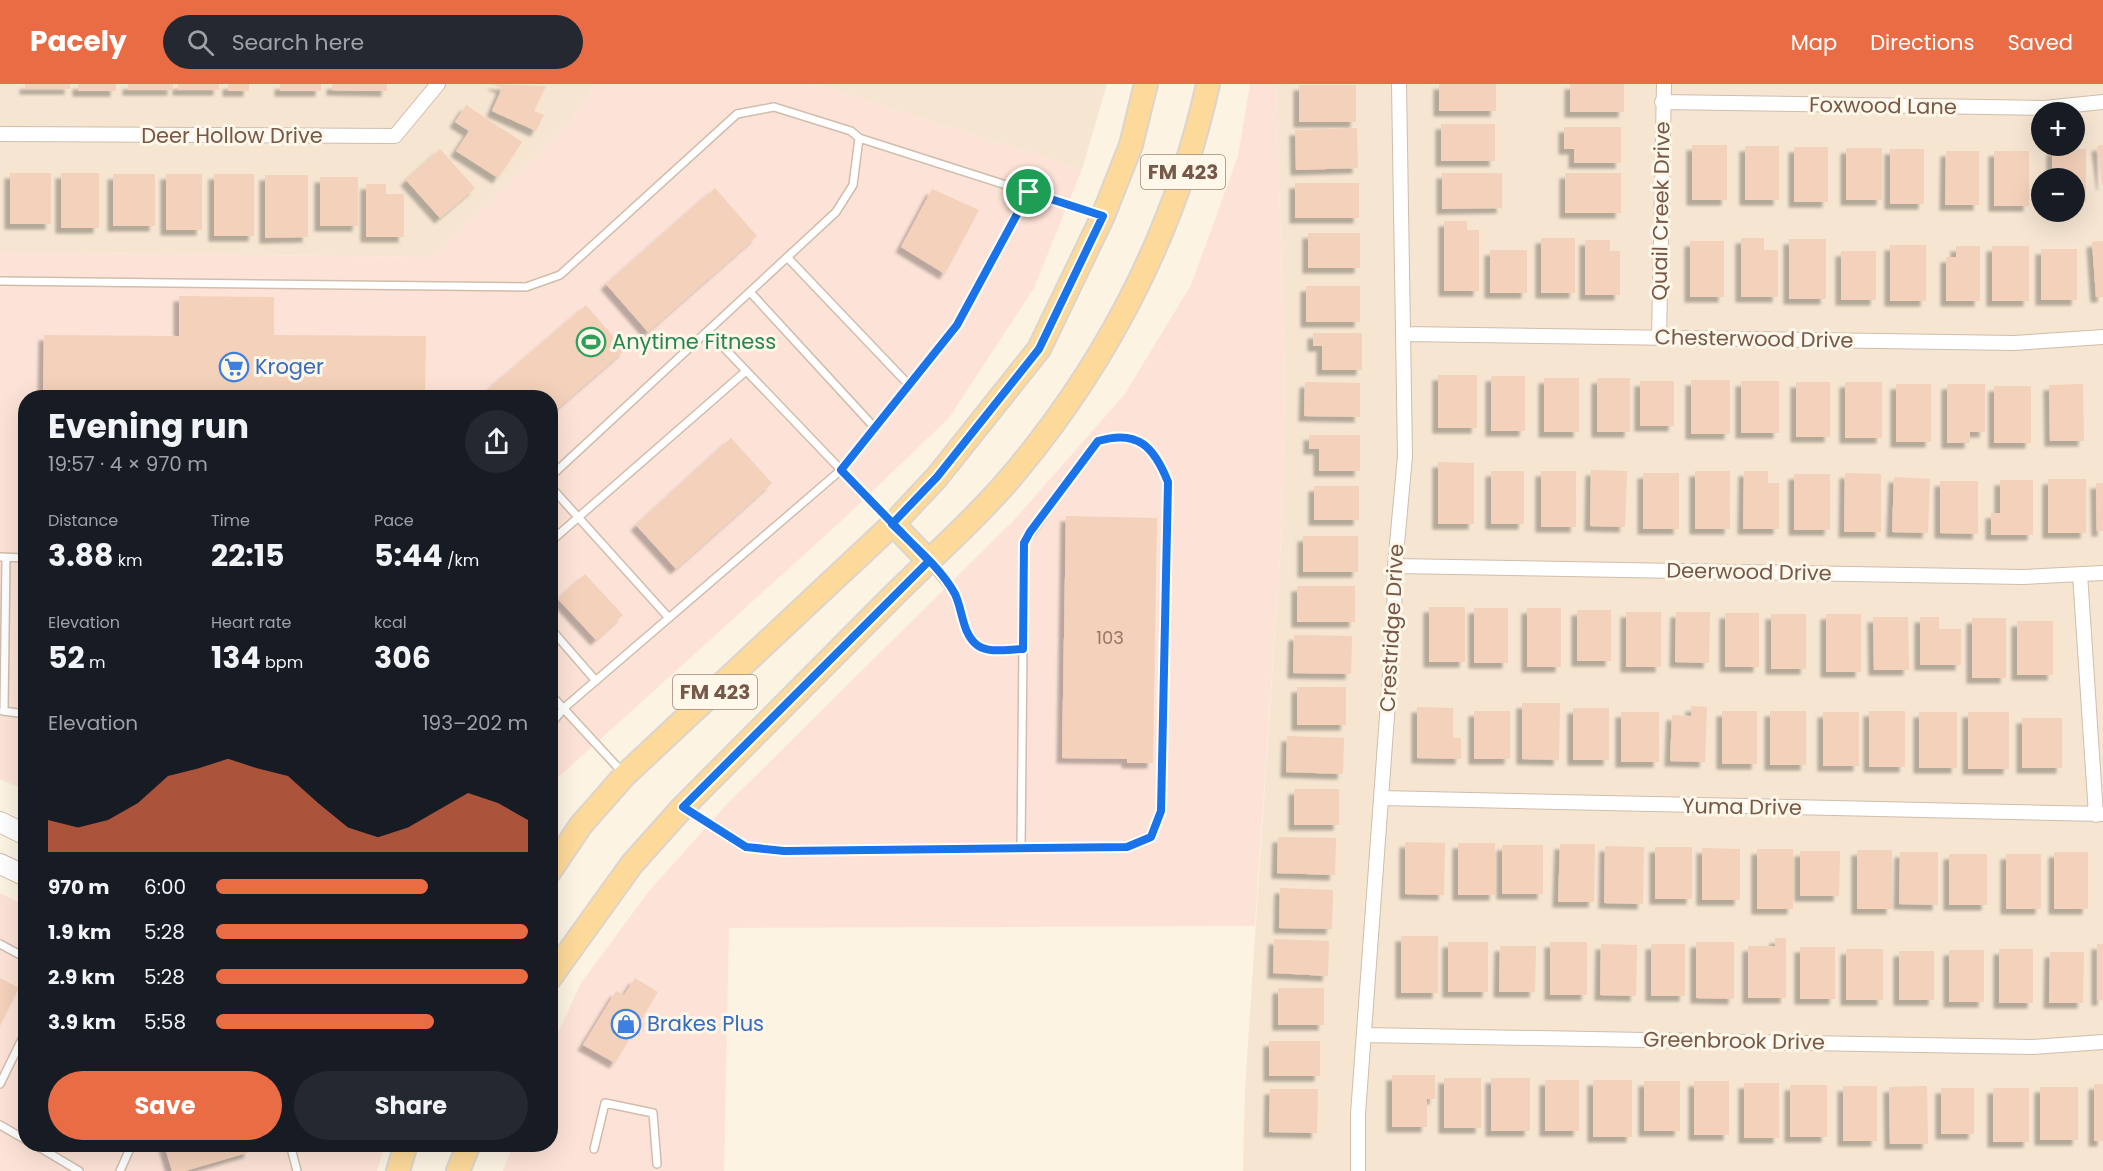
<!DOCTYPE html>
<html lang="en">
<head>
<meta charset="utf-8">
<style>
  :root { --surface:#171b24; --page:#242831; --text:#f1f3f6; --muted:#9ea1a6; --accent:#ea6c45 }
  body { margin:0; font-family:Poppins,sans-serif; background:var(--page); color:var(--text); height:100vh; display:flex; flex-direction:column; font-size:22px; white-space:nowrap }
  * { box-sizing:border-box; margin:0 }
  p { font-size:20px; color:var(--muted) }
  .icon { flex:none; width:33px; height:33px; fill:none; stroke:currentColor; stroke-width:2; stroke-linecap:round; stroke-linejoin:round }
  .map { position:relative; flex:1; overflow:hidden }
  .sheet { position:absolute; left:18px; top:306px; width:540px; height:762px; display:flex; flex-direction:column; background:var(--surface); border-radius:24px; box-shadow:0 6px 24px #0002 }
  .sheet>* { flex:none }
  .fabs { position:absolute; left:2031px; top:18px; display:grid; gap:12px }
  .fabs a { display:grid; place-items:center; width:54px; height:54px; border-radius:50%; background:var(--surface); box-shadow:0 6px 24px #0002; font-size:30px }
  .pin { position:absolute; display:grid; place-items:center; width:51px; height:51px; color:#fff; margin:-26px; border:3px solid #fff; border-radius:50%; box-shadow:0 2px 6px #0007 }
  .round { display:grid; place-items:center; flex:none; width:63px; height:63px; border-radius:32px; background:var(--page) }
  .summary { display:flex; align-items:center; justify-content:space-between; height:102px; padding:0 30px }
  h1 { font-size:33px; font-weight:700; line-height:45px }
  .figures { display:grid; grid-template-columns:repeat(3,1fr); gap:9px; height:102px; padding:6px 30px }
  .figures div { display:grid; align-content:center }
  .figures b { font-size:30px; font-weight:700 }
  .figures small { font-size:16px; font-weight:400 }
  .figures p { font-size:16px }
  .chart { height:168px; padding:12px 30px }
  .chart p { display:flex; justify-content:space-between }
  .chart svg { width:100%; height:108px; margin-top:6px; fill:var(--accent); opacity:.7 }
  .primary-button { display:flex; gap:12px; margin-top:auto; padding:12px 30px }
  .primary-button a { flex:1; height:69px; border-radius:36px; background:var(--accent); color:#fff; font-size:24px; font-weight:700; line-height:69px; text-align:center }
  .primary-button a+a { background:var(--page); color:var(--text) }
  ul { padding:0 30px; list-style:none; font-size:20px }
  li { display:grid; grid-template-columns:96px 72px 1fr; align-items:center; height:45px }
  li i { height:15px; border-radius:8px; background:var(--accent) }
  header { display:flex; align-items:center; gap:36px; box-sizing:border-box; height:84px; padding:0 30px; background:var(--accent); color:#fff }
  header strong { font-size:28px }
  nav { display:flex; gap:33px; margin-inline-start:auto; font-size:21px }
  .search { width:420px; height:54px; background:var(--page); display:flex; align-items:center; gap:15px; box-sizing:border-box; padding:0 21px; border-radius:33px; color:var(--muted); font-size:22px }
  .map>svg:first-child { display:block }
  .residential { fill:#f5e5d1; fill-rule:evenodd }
  .commercial { fill:#fde3d7 }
  .building { fill:#f3d1ba; filter:url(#shadow) }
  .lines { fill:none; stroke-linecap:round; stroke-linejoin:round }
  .lane-casing { stroke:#d1bdac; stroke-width:10 }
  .street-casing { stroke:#d1bdac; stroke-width:16 }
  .secondary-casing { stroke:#d4bda9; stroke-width:22 }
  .primary-casing { stroke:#dbd4cf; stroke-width:26 }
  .lane { stroke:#fff; stroke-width:7 }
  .street { stroke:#fff; stroke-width:14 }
  .secondary { stroke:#fff; stroke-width:20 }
  .primary { stroke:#fdd99a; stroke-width:22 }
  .route-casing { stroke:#fff; stroke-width:12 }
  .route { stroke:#1a73e8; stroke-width:8 }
  .labels { text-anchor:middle; stroke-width:6; stroke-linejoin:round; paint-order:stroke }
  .number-label { font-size:18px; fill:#957764 }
  .shield { fill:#fff7ea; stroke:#9f8879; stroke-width:1.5 }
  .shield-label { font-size:20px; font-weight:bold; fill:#765948 }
  .street-label { font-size:21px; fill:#765948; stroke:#fff7ea }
  .leisure-label { font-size:21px; fill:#27864d; stroke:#fff7ea; text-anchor:start }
  .shop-label { font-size:21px; fill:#366cbe; stroke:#fff7ea; text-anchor:start }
</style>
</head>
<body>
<header>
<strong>Pacely</strong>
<div class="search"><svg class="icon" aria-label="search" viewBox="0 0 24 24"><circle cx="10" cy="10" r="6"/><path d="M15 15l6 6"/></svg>Search here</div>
<nav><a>Map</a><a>Directions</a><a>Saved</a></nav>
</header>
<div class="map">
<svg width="2103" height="1087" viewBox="0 0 2103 1087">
  <defs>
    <filter id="shadow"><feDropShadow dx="-5.5" dy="5.5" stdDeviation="1.5" flood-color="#0004"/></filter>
  </defs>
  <rect width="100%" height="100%" fill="#fdf3e3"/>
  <path class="residential" d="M0 0H595L564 46 434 173 0 168Z
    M814 0H1107L1082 85Z
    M1276 0H2103V1087H1243L1245 1005 1282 442 1285 291ZM2042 28H2074V62H2042ZM2042 94H2074V128H2042Z"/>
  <path class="commercial" d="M595 0H814L1082 85 1034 204 949 334 838 440 551 700 550 314H26L25 706 0 695V168L434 173 564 46Z
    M1250 0H1276L1285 291 1282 442 1255 842 729 844 724 1087H503L513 1061 550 1060 551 964 581 899 649 807 725 722 1014 436 1124 311 1191 201 1238 72Z
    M0 809 25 822 26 1060 385 1061 377 1087H0Z"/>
  <path class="building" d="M25 0H70V5H25Z
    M78 0H116V7H78Z
    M128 0H173V6H128Z
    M178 0H219V6H178Z
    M228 0H249V7H228Z
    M280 0H321V7H280Z
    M332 0H387V7L332 6Z
    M492 0 546 2 534 27 544 31 536 47 492 27 502 4Z
    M1439 0H1496V27H1439Z
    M1570 0H1624V28H1570Z
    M1299 1H1356V38H1299Z
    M466 21 522 58 498 94 456 67 469 47 455 38Z
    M1441 40H1495V77H1441Z
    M1564 43H1621V79H1574V65H1564Z
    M1357 44 1358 84 1296 86 1295 46Z
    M1692 61H1727V116H1692Z
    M2103 61V101H2102L2097 62Z
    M1745 62H1779V116H1745Z
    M1794 63H1828V118H1794Z
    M1846 64H1882V116H1846Z
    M440 65 475 104 440 134 406 96Z
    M1890 65H1924V120H1890Z
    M2052 65H2086V118H2074V94H2052Z
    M1946 67H1979V121H1945Z
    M1994 67H2029V122H1994Z
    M10 89H51V140H10Z
    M61 89H99V144H61Z
    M1442 89H1502V124L1442 125Z
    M1565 89H1621V129H1565Z
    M113 90H155V142H113Z
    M166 90H202V146H166Z
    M214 90H254V152H214Z
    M265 91H308V153L265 154Z
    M320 93H358V142H320Z
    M1295 99H1359V134H1295Z
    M366 100H386V110H404V153H366Z
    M715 104 757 152 648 248 606 200Z
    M932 105 979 126 945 190 901 163Z
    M1444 137H1467V146H1479V207H1444Z
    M1308 149H1360V184H1308Z
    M1541 154H1575V209H1541Z
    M1741 154H1764V166H1778V213H1741Z
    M1789 155H1826V215H1789Z
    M1585 156H1610V167H1620V211H1585Z
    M1690 157H1724V213H1690Z
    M2103 157V213H2096L2092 158Z
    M1890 161H1926V217H1890Z
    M1956 162H1980V217H1946V173H1956Z
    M1992 162H2029V217H1992Z
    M2041 165H2077V216H2041Z
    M1490 166H1527V209H1490Z
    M1841 167H1876V216H1841Z
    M1306 202H1360V238H1306Z
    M179 212 274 213V251L426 252 425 314H43L44 251 179 252Z
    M586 221 625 266 550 331V314H478Z
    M1313 249H1362V286H1322V262H1313Z
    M1438 291H1477V344H1438Z
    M1491 292H1525V347H1491Z
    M1544 294H1579V348H1544Z
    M1597 294H1630V348H1597Z
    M1691 296H1730V350H1691Z
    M1640 297H1674V342H1640Z
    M1741 297H1779V349H1741Z
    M1305 298 1360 299V333L1304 332Z
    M1796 298H1830V353H1796Z
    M1845 298H1882V354H1845Z
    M1896 300H1931V358H1896Z
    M1947 300H1985V348H1970V359H1947Z
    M2083 300 2084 357H2050L2049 301Z
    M1994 302H2031V359H1994Z
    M1309 351H1360V387H1319V365H1309Z
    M731 354 772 399 676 485 636 441Z
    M1438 378 1474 379V440H1438Z
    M1591 386 1627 387 1625 443 1590 442Z
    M1491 387H1524V440H1491Z
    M1541 387H1576V443H1541Z
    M1695 387H1730V445H1695Z
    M1744 387H1768V399H1779V445H1743Z
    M1643 389H1679V445H1643Z
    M1845 389 1881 390V448H1844Z
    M1794 390H1830V446H1794Z
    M1894 393 1930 395 1928 449 1892 448Z
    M2048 395H2086V449H2048Z
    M2000 396H2033V451H1991V429H2000Z
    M1940 397H1978V450L1940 449Z
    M2096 399H2103V447H2097Z
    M1314 402H1359V436H1314Z
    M1066 432 1157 434 1153 679H1127V675L1062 674Z
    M1303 452H1358V488H1303Z
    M585 490 623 531 596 556 558 515Z
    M1297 502H1355V538H1297Z
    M1429 523H1465V578H1429Z
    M1474 524H1508V579H1474Z
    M1527 524H1561V583H1527Z
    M1577 526H1611V577H1577Z
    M1626 528H1661V583H1626Z
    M1676 528H1710L1709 579 1675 578Z
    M1725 529H1759V583H1725Z
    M1771 530H1806V585H1771Z
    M1826 530H1861V588H1826Z
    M1873 533H1908L1909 586H1874Z
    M1920 533H1939V545H1961V581H1920Z
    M1972 534H2006V594H1972Z
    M2017 537H2053V591H2017Z
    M1294 551 1352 552 1351 590 1293 589Z
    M1297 603H1346V641H1297Z
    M1522 619H1560L1559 676 1522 675Z
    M1691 622 1707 623 1705 678 1670 677 1672 631 1691 632Z
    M1417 623 1453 624V654H1461V675L1417 674Z
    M1573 624H1609V676H1573Z
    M1474 627H1510V675H1474Z
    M1722 627H1757V680H1722Z
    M1770 627H1806V681H1770Z
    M1869 627H1905V683H1869Z
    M1621 628H1659V678H1621Z
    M1823 628H1859V682H1823Z
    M1919 628H1957V684H1919Z
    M1968 628H2009V685H1968Z
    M2022 634H2062V684H2022Z
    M1287 652 1344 654 1343 690 1286 688Z
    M1294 705H1339V741H1294Z
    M1278 753 1336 754 1335 791 1277 789Z
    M1405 758 1445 759 1444 811 1405 810Z
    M1458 759H1495V811H1458Z
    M1560 760H1595L1594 818H1558Z
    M1502 761H1543V810H1502Z
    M1605 762 1644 763 1643 820 1604 819Z
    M1655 763H1692V815H1655Z
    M1702 764 1740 765V816H1702Z
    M1757 765H1793V825H1757Z
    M1857 766H1892V825H1857Z
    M1800 767H1840L1839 812H1800Z
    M1900 768H1938V821L1899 820Z
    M2054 768H2088V825H2054Z
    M1949 770H1987V821H1949Z
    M2006 770H2041V825H2006Z
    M1280 804 1333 806 1332 845 1279 844Z
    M1401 852H1438V909H1401Z
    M1775 854H1786V914H1748V862H1775Z
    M1274 855 1329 857 1328 892 1273 889Z
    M1448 858H1488V908H1448Z
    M1550 858H1587V911H1550Z
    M1696 858H1734V915L1696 914Z
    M1601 860 1637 861 1636 912 1600 911Z
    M1651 860H1685V912H1651Z
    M2097 860H2103V916H2097Z
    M1500 862H1536L1535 908H1499Z
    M1800 863H1835V915H1800Z
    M1846 865H1883V916H1846Z
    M1999 865H2033V919H1999Z
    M1949 866H1984V918H1949Z
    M1899 867H1934V916H1899Z
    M2050 868H2084L2083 919H2049Z
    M0 894 19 904 0 942Z
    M635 894 658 908 615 979 583 961 616 907 624 911Z
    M1278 904H1324V941H1278Z
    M1269 957H1320V992H1269Z
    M1392 991H1435V1015H1427V1043H1392Z
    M1444 994H1481V1044H1444Z
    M1491 994H1530V1047H1491Z
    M1545 996H1579V1047H1545Z
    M1593 996H1632V1053H1593Z
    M1644 997H1680V1047H1644Z
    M1694 997H1729V1051H1694Z
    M1744 999H1779V1054H1744Z
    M2094 1000H2103V1057H2094Z
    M1790 1001H1827V1053H1790Z
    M1843 1002H1877V1057H1843Z
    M1927 1002 1928 1060H1890L1889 1003Z
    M2040 1003H2078V1056H2040Z
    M1941 1004H1974V1050H1941Z
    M1993 1004H2029V1058H1993Z
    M1270 1005H1318L1317 1049 1269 1048Z
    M164 1060H248L250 1068 185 1087H172Z"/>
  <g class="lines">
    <g class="lane-casing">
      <path id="lane" d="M859 54 1100 131
        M787 173 909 301
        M0 197 526 203 560 191 737 30 774 23 851 47 859 54 853 101 836 128 550 393
        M750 208 875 344
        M708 247 891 438
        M550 402 669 534
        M550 458 746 287
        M0 473 26 474
        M930 479 954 509 966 545 976 560 986 565H1023
        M550 544 596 597
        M550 610 624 690
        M3 627 26 630
        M4 627 6 474
        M550 641 564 624 841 386 957 241 1029 108
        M685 725 746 763 784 767 1127 763 1151 753 1161 727 1168 398C1154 363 1138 345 1098 356L1024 459 1021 765
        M0 860 26 874
        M0 1000 26 947
        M0 1041 26 1056
        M34 1060 79 1087
        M290 1060 297 1087
        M594 1065 605 1019 653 1029 657 1080
        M120 1087 132 1060"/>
    </g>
    <g class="street-casing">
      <path id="street" d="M1662 18 2044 24 2103 18
        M0 50 395 52 438 0
        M1404 250 2014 259 2103 253
        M1659 254 1664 0
        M1395 482 2023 493 2103 489
        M2080 490 2096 731
        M1381 714 2103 730
        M1364 951 2033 963 2103 958
        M1358 1087V1030L1394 536 1395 482 1405 372 1399 0"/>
    </g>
    <g class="secondary-casing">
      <path id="secondary" d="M0 738 26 751
        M0 780 26 792"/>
    </g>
    <g class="primary-casing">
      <path id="primary" d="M893 440 929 477
        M550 787 581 741 625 691 893 440 937 393 1039 265 1103 132 1131 61 1146 0
        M550 894 632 780 683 723C753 653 822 583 892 513 934 471 980 431 1017 386 1110 274 1177 142 1208 0
        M398 1087 406 1060
        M458 1087 469 1060"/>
    </g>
    <use href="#lane" class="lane"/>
    <use href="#street" class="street"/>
    <use href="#secondary" class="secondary"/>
    <use href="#primary" class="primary"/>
  </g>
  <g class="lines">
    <g class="route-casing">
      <path id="route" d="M1029 108 957 241 841 386 929 477 683 723 746 763 784 767 1127 763 1151 753 1161 727 1168 398C1154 363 1138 345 1098 357L1030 448 1024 459 1023 565C1009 565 989 570 977 561 962 549 963 527 955 510 941 484 913 461 892 440L937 393 1039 265 1103 132 1029 108"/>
    </g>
    <use href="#route" class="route"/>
  </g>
  <defs>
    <g id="stadium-ring" transform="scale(1.5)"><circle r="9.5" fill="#fff7ea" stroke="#2e9e5b" stroke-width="1.5"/><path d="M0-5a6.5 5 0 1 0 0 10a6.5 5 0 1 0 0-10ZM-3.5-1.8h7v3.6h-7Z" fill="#2e9e5b"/></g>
    <g id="supermarket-ring" transform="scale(1.5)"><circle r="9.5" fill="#fff7ea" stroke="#3f7fe0" stroke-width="1.5"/><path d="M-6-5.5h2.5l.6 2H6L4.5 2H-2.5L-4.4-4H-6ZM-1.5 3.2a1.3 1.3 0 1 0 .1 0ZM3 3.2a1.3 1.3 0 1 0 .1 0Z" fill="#3f7fe0"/></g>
    <g id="shop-ring" transform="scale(1.5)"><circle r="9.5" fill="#fff7ea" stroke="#3f7fe0" stroke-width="1.5"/><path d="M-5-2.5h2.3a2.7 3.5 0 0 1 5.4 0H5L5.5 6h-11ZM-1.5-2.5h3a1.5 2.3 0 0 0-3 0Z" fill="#3f7fe0"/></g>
  </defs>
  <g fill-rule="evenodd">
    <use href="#stadium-ring" x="591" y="258"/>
    <use href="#supermarket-ring" x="234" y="283"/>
    <use href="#shop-ring" x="626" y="940"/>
  </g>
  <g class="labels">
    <g class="number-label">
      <text x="1110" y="560">103</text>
    </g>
    <g class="shield">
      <rect x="1141" y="71" width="84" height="34" rx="4.5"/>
      <rect x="673" y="591" width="84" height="34" rx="4.5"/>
    </g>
    <g class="shield-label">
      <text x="1183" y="95">FM 423</text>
      <text x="715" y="615">FM 423</text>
    </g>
    <g class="street-label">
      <text transform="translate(1883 22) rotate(1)" y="7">Foxwood Lane</text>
      <text x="232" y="59">Deer Hollow Drive</text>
      <text transform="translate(1661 127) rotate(-89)" y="7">Quail Creek Drive</text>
      <text transform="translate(1754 255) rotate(1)" y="7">Chesterwood Drive</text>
      <text transform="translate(1749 488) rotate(1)" y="7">Deerwood Drive</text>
      <text transform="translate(1392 544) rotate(-87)" y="7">Crestridge Drive</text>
      <text transform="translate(1742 723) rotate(1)" y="7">Yuma Drive</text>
      <text transform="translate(1734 957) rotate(1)" y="7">Greenbrook Drive</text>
    </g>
    <g class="leisure-label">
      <text x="612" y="265">Anytime Fitness</text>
    </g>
    <g class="shop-label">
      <text x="255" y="290">Kroger</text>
      <text x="647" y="947">Brakes Plus</text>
    </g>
  </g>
</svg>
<div class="fabs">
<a>+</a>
<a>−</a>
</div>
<div class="pin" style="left:1029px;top:108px;background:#1e9e55"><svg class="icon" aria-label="arrive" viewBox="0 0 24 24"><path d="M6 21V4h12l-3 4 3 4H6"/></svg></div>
<section class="sheet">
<div class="summary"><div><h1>Evening run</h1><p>19:57 · 4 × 970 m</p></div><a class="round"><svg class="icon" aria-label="share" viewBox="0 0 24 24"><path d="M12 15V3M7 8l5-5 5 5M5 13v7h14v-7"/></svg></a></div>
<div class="figures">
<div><p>Distance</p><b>3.88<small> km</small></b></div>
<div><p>Time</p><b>22:15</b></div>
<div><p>Pace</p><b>5:44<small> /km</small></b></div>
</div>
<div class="figures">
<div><p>Elevation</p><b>52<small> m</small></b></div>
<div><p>Heart rate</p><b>134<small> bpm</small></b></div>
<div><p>kcal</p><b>306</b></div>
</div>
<div class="chart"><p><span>Elevation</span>193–202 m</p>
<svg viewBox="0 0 160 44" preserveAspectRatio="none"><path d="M0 44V31L10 34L20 31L30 24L40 13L50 10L60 6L70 10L80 13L90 24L100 34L110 38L120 34L130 27L140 20L150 24L160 31V44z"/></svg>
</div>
<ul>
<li><b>970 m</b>6:00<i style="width:68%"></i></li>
<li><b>1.9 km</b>5:28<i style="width:100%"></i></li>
<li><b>2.9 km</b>5:28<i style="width:100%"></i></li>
<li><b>3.9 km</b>5:58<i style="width:70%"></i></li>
</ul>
<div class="primary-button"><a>Save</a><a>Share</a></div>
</section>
</div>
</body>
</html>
